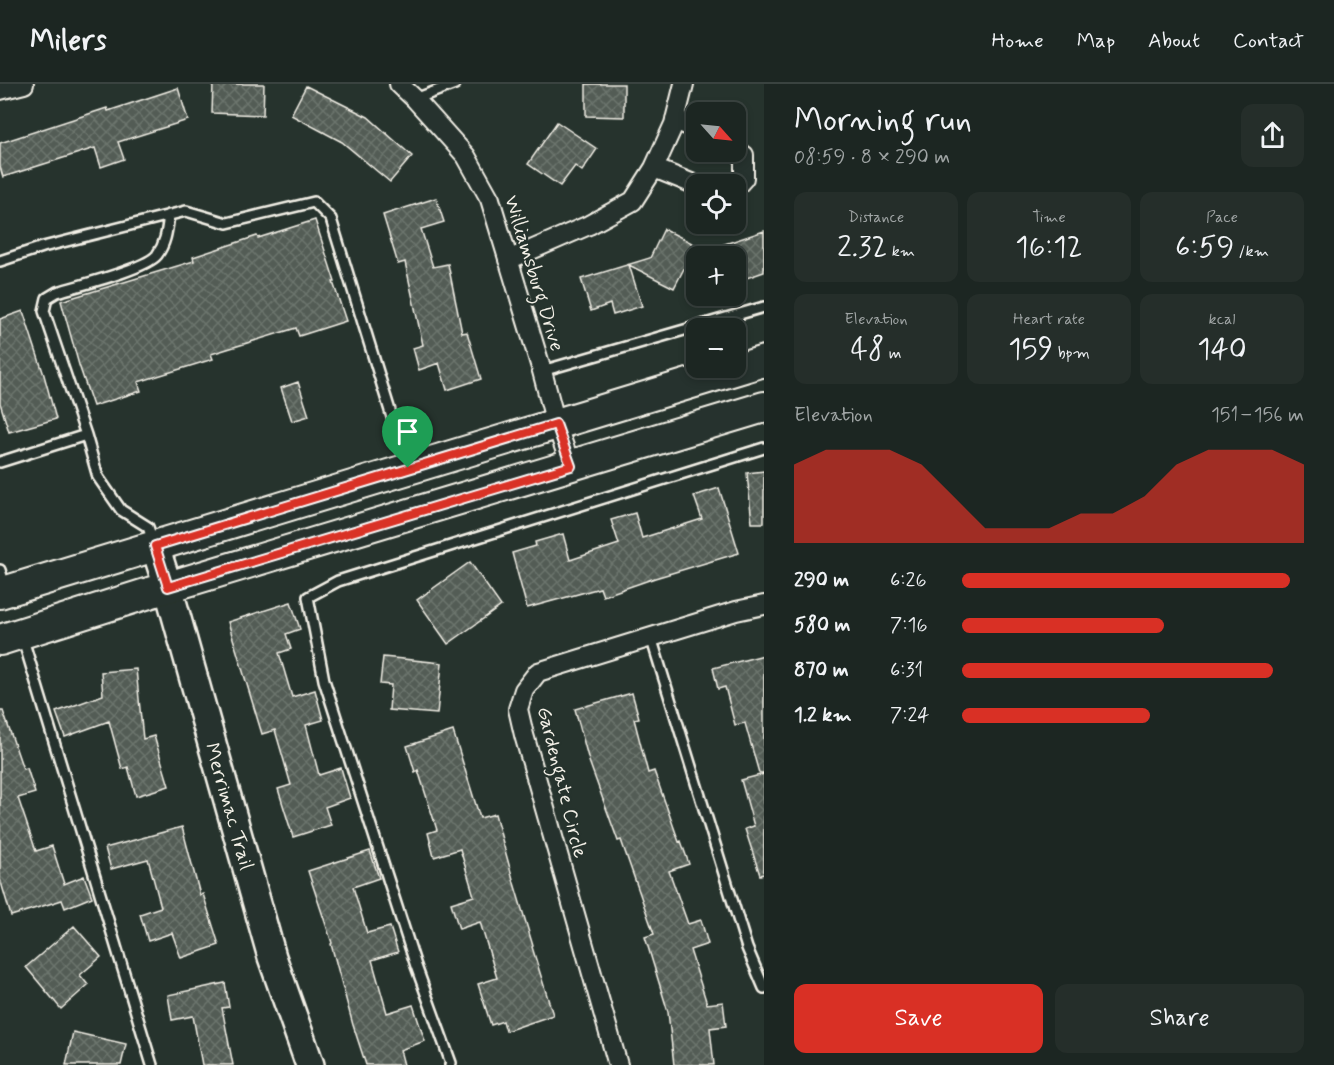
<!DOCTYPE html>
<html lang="en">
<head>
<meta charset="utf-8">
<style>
  :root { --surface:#1c2622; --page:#252e2a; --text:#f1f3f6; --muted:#a0a5a5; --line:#3a4340; --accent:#d93025 }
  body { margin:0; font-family:Mynerve,sans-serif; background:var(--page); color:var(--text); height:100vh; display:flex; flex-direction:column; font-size:22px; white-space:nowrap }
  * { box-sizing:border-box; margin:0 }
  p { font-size:20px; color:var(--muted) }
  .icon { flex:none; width:33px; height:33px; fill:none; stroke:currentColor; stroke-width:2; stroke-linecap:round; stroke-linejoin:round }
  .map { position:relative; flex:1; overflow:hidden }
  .panel { display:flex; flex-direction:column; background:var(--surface); width:570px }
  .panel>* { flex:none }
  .needle { width:39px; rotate:117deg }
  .controls { position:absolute; left:686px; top:18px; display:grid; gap:12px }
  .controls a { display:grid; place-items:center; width:60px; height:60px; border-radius:12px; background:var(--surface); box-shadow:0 3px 9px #0003,0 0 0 2px var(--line); font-size:30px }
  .pin { position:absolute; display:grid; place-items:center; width:51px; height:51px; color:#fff; margin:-62px -26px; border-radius:50% 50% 50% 0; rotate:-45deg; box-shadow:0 0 6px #0007 }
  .pin .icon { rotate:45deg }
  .round { display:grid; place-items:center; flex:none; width:63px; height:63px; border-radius:12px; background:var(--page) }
  .head { display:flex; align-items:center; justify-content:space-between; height:102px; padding:0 30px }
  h1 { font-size:33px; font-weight:600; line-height:45px }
  .stats { display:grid; grid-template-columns:repeat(3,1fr); gap:9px; height:102px; padding:6px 30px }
  .stats div { display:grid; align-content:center; border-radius:12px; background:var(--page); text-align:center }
  .stats b { font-size:30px; font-weight:600 }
  .stats small { font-size:16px; font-weight:400 }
  .stats p { font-size:16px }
  .chart { height:168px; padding:12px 30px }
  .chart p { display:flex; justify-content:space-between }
  .chart svg { width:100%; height:108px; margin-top:6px; fill:var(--accent); opacity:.7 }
  .primary-button { display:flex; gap:12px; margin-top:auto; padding:12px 30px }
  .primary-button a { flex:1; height:69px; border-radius:12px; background:var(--accent); color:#fff; font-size:24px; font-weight:600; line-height:69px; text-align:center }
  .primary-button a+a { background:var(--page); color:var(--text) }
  ul { padding:0 30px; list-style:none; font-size:20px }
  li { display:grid; grid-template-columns:96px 72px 1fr; align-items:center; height:45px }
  li i { height:15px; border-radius:8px; background:var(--accent) }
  header { display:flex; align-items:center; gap:36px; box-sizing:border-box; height:84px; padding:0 30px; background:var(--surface); border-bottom:2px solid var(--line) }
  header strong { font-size:28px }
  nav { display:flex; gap:33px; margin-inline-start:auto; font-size:21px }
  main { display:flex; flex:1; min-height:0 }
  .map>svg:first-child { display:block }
  .building { fill:url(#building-cross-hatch); stroke:#f4f1e8; stroke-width:1.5 }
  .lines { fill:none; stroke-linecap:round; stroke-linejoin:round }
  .lane-casing { stroke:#f4f1e8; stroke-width:14 }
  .street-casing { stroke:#f4f1e8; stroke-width:22 }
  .secondary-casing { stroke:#f4f1e8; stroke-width:32 }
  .primary-casing { stroke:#f4f1e8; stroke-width:34 }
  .lane { stroke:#26332d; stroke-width:9 }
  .street { stroke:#26332d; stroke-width:18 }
  .secondary { stroke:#26332d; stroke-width:27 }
  .primary { stroke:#26332d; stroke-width:30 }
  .route-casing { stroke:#fff; stroke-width:12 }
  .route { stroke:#d93025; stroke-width:8 }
  .labels { text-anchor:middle; stroke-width:4.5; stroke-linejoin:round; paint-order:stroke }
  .street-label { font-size:20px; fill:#f4f1e8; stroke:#26332d }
</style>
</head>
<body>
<header>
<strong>Milers</strong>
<nav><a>Home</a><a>Map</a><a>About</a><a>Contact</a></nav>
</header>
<main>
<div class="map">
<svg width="764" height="981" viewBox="0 0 764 981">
  <defs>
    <pattern id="building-cross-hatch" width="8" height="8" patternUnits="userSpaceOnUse" patternTransform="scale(1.5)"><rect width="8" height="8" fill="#525c55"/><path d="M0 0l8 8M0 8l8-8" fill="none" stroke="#6c746d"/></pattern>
  </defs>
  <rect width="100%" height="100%" fill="#26332d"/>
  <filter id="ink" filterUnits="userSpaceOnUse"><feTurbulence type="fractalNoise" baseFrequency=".0167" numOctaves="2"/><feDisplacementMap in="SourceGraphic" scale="12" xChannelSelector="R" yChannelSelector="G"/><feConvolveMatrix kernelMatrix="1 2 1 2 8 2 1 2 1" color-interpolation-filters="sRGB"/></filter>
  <g filter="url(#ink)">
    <path class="building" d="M213 0H264L263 31 212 29Z
      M586 0H624V33L586 32Z
      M306 2 368 33 412 72 390 98 342 58 291 31Z
      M178 4 188 36 118 58 124 75 101 83 95 64 3 93 0 83V59L107 24 108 27Z
      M557 38 597 65 582 87 575 82 560 102 528 80Z
      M436 114 444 138 421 145 433 183 448 180 462 249 467 248 481 295 447 306 439 279 419 286 413 264 423 261 405 178 398 180 383 131Z
      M315 136 335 198H333L346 237 299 252 296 244 211 270 213 275 138 298 141 307 93 322 79 281 61 217 194 177 193 173 257 152 258 154Z
      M664 145 696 161 674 204 629 181 642 222 613 231 610 220 591 227 581 195 650 174Z
      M764 147V188L735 198V172H697V169Z
      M23 227 44 291 56 335 9 348 0 319V235Z
      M298 298 309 332 292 337 281 304Z
      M764 387V439H752L747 389Z
      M719 404 739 469 655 494 603 512 600 504 527 524 512 469 536 462 535 458 563 450 570 476 619 460 611 436 635 429 642 454 702 435 694 412Z
      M470 478 501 522 448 560 417 516Z
      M291 518 300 545 286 550 291 565 279 569 292 613 315 606 323 636 306 641 319 691 341 684 350 714 325 723 331 741 293 753 278 705 291 701 275 646 262 650 228 538Z
      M764 571V689H759L745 639 735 641 725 603 718 605 713 584Z
      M383 573 442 579 437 630 389 626 391 601 380 600Z
      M136 585 143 655 154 652 169 702 136 712 128 683 122 685 109 637 65 653 56 628 103 611 101 588Z
      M632 609 639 634 634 635 648 689 654 687 679 758 681 757 689 780 669 787 688 840 701 836 708 860 690 866 707 920 723 918 726 942 710 944 714 981H674L668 928 645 853 654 850 621 756 618 757 589 677 575 625Z
      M0 627H3L23 685 27 684 35 709 18 714 36 767 52 762 64 800 84 792 92 813 65 824 62 816 11 832 0 795Z
      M453 647 480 734 495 730 514 799 533 862 532 863 553 931 506 947 503 937 491 941 478 900 497 894 480 838 459 845 451 819 474 812 460 765 434 773 428 749 437 746 418 686 415 688 407 662Z
      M764 690V790L760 791 745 745 754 742 741 696Z
      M182 743 200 811 203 810 219 861 181 874 172 849 148 857 140 830 161 823 148 775 111 785 105 764Z
      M370 767 379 794 353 803 367 849 390 843 398 868 372 876 387 929 413 921 425 957 400 966 404 981H366L353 941 331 860 332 859 308 787Z
      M74 842 101 873 80 891 88 901 61 925 26 883Z
      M225 899 229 923 222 924 233 981H202L193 932 172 936 168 911Z
      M73 948 126 960 121 981H66Z"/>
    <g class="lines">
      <g class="lane-casing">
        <path id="lane" d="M415 15 455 0
          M0 177 43 163 186 127 227 139 314 118 331 135 407 382
          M542 287 764 223
          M86 351 44 227 47 214 57 208C77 202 146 185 157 171 166 159 167 146 169 131
          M0 378 86 351 98 393 121 426 148 443 153 457
          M0 486 5 502
          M22 552 152 981
          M651 553 747 864 764 904
          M450 981 451 979 416 882 324 596 308 513 338 497 764 364"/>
      </g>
      <g class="street-casing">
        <path id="street" d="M399 0 415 15 466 72 490 115 542 287 556 340 571 382
          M0 6 24 0
          M675 35 696 46
          M735 66 744 71V94L735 104
          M654 84 696 101
          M508 176 589 141 633 117 654 84 674 40 684 0
          M618 981 524 651 518 625 524 606 538 588 736 527 764 521"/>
      </g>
      <g class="secondary-casing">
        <path id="secondary" d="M155 462 168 503 272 873 310 981"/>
      </g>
      <g class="primary-casing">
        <path id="primary" d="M0 509 764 277
          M0 556 168 503 764 323"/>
      </g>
      <use href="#lane" class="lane"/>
      <use href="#street" class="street"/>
      <use href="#secondary" class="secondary"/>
      <use href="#primary" class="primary"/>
    </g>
  </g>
  <g class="lines" filter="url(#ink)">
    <g class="route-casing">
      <path id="route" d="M556 340 571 382 168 503 155 462Z"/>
    </g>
    <use href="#route" class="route"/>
  </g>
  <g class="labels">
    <g class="street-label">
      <text transform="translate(535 189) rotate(73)" y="7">Williamsburg Drive</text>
      <text transform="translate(563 698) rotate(76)" y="7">Gardengate Circle</text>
      <text transform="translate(230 722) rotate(74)" y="7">Merrimac Trail</text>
    </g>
  </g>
</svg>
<div class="controls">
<a><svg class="needle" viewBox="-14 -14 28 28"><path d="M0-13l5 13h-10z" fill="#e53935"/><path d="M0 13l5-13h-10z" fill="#a0a5a5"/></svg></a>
<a><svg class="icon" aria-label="locate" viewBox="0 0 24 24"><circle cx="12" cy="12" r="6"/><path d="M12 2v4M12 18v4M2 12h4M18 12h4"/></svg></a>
<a>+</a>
<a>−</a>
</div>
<div class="pin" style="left:408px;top:384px;background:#1e9e55"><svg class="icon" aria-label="arrive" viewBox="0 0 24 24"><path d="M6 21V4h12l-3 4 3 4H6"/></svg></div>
</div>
<section class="panel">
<div class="head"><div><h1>Morning run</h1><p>08:59 · 8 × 290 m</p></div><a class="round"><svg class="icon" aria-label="share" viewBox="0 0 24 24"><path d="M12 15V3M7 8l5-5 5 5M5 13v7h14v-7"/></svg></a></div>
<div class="stats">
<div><p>Distance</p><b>2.32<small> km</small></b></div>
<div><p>Time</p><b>16:12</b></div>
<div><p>Pace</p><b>6:59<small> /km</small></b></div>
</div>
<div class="stats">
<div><p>Elevation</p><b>48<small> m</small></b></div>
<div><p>Heart rate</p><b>159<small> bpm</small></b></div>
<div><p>kcal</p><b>140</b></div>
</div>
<div class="chart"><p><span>Elevation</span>151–156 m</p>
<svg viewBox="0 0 160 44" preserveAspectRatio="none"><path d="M0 44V12L10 6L20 6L30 6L40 12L50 25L60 38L70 38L80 38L90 32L100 32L110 25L120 12L130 6L140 6L150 6L160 12V44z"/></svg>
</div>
<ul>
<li><b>290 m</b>6:26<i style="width:96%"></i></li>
<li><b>580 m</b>7:16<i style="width:59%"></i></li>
<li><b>870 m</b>6:31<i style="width:91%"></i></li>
<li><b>1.2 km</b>7:24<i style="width:55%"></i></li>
</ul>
<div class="primary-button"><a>Save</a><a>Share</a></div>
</section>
</main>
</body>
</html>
